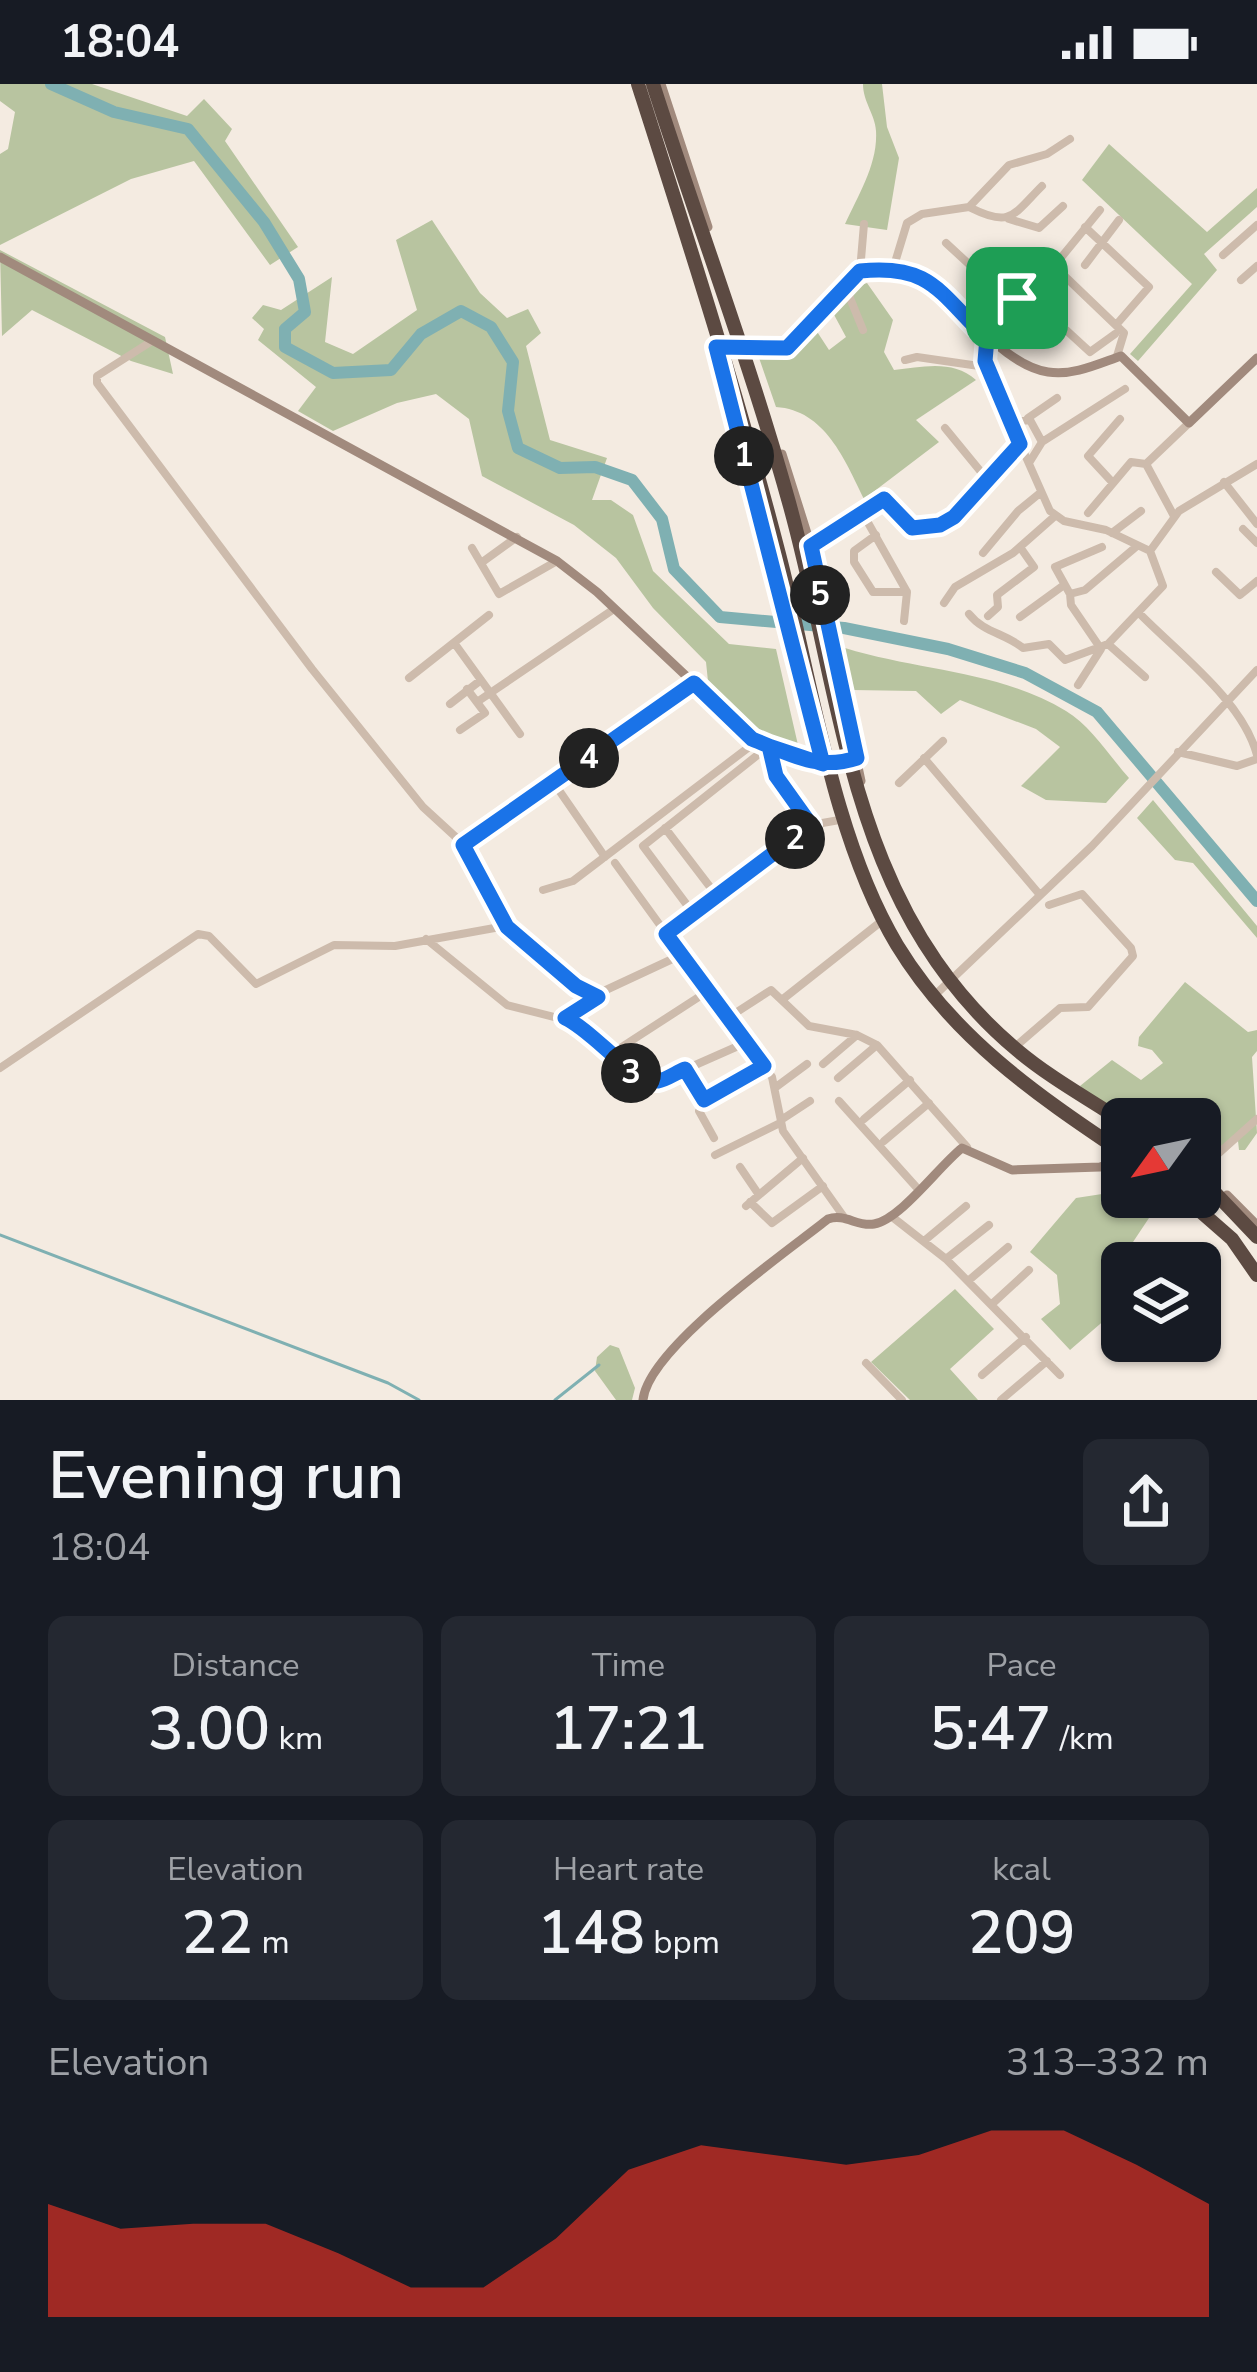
<!DOCTYPE html>
<html lang="en">
<head>
<meta charset="utf-8">
<style>
  :root { --surface:#171b24; --page:#242831; --text:#f1f3f6; --muted:#9ea1a6; --accent:#d93025 }
  body { margin:0; font-family:"Nunito Sans",sans-serif; background:var(--page); color:var(--text); height:100vh; display:flex; flex-direction:column; font-size:45px; white-space:nowrap }
  * { box-sizing:border-box; margin:0 }
  p { font-size:39px; color:var(--muted) }
  .icon { flex:none; width:66px; height:66px; fill:none; stroke:currentColor; stroke-width:2; stroke-linecap:round; stroke-linejoin:round }
  .map { position:relative; height:1316px; overflow:hidden }
  .details { display:flex; flex-direction:column; background:var(--surface); flex:1 }
  .details>* { flex:none }
  .needle { width:78px; rotate:237deg }
  .fabs { position:absolute; left:1101px; top:1014px; display:grid; gap:24px }
  .fabs a { display:grid; place-items:center; width:120px; height:120px; border-radius:18px; background:var(--surface); box-shadow:0 3px 9px #0004; font-size:60px }
  .pin { position:absolute; display:grid; place-items:center; width:102px; height:102px; color:#fff; margin:-51px; border-radius:24px; box-shadow:0 6px 18px #0006 }
  .km { position:absolute; width:60px; height:60px; margin:-30px; border-radius:50%; background:#222; color:#fff; font-size:33px; line-height:60px; text-align:center }
  .round { display:grid; place-items:center; flex:none; width:126px; height:126px; border-radius:18px; background:var(--page) }
  .overview { display:flex; align-items:center; justify-content:space-between; height:204px; padding:0 48px }
  h1 { font-size:66px; font-weight:600; line-height:90px }
  .metrics { display:grid; grid-template-columns:repeat(3,1fr); gap:18px; height:204px; padding:12px 48px }
  .metrics div { display:grid; align-content:center; border-radius:18px; background:var(--page); text-align:center }
  .metrics b { font-size:60px; font-weight:600 }
  .metrics small { font-size:33px; font-weight:400 }
  .metrics p { font-size:33px }
  .chart { height:336px; padding:24px 48px }
  .chart p { display:flex; justify-content:space-between }
  .chart svg { width:100%; height:216px; margin-top:12px; fill:var(--accent); opacity:.7 }
  .status { display:flex; justify-content:space-between; align-items:center; height:84px; padding:0 60px; background:var(--surface); direction:ltr }
  .status svg { height:33px; fill:currentColor }
  .map>svg:first-child { display:block }
  .green { fill:#b8c4a0 }
  .lines { fill:none; stroke-linecap:round; stroke-linejoin:round }
  .stream { stroke:#7fb0b2; stroke-width:3 }
  .river { stroke:#7fb0b2; stroke-width:12 }
  .street { stroke:#cdbbac; stroke-width:8 }
  .secondary { stroke:#a18a7d; stroke-width:9 }
  .highway { stroke:#5c4a42; stroke-width:14 }
  .route-casing { stroke:#fff; stroke-width:24 }
  .route { stroke:#1a73e8; stroke-width:15 }
</style>
</head>
<body>
<div class="status"><b>18:04</b><svg viewBox="0 0 49 12"><path d="M0 12V9h3v3zM5 12V6h3v6zM10 12V3h3v9zM15 12V0h3v12zM26 1h20v11H26zM47 4h2v5h-2z"/></svg></div>
<div class="map">
<svg width="1257" height="1316" viewBox="0 0 1257 1316">
  <rect width="100%" height="100%" fill="#f4ebe1"/>
  <path class="green" d="M0 0H92L187 32 204 15 232 45 225 57 298 163 270 181 194 77 131 95 0 161V70L8 65 15 28 0 17Z
    M863 0H882L887 43 899 74 887 146 845 140C858 111 878 80 876 47 875 30 863 18 863 0Z
    M1109 60 1207 148 1257 104V123L1204 170 1217 186 1138 277 1130 270 1192 200 1082 96Z
    M432 136 480 209 507 234 528 225 541 249 526 262 550 356 607 374 592 416H611L633 431 653 487 729 560 776 565 798 661 771 654 709 607 706 578 653 524 616 474 574 441 482 392 469 335 436 310 397 319 333 347 298 327 316 303 258 256 264 245 252 234 263 221 281 226 332 193 325 258 353 270 417 226 396 156Z
    M0 166 165 253 173 290 131 277 32 226 2 252Z
    M867 199 893 236 884 268 894 286C922 283 953 275 976 296L916 336 939 358 864 415C845 376 825 326 776 323L758 271 798 265 814 243 829 266 846 253 832 227 834 212Z
    M845 564C919 587 998 586 1066 627 1090 641 1111 674 1129 694L1106 719 1046 716 1021 702 1060 663 1036 645 960 616 941 630 916 607 852 606Z
    M1153 716 1257 842V854L1193 779 1175 776 1137 734Z
    M1185 898 1248 948 1257 946V967L1252 973 1257 1049 1245 1066H1239L1238 1057 1202 1076 1200 1035C1157 1035 1114 1033 1080 1002L1112 976 1141 996 1163 979 1152 966 1138 962 1139 953Z
    M1115 1108 1149 1134 1133 1158 1157 1179H1122V1221L1070 1266 1041 1235 1060 1220 1057 1191 1030 1168 1076 1114Z
    M955 1205 994 1245 950 1285 978 1316H910L871 1278Z
    M610 1261 619 1264 635 1304 632 1316H616L595 1287 597 1273Z"/>
  <g class="lines">
    <path class="stream" d="M0 1151 388 1299 419 1316
      M555 1316 599 1281"/>
    <path class="river" d="M51 0 114 28 188 45 264 138 299 195 305 228 285 245V263L333 289 391 286 421 250 461 227 491 243 513 278 508 327 518 364 560 384 595 383 632 396 662 435 674 485 720 533 844 544 948 565 1025 589 1097 628 1257 817"/>
    <path class="street" d="M971 124C1011 144 1013 131 1042 102
      M1009 135 1039 144 1063 122
      M1085 143 1149 203 1116 241
      M946 159 1036 242 1049 247 1066 246 1090 268 1115 250
      M1223 171 1257 141
      M1055 181 1100 126
      M1085 181 1119 136
      M893 185 907 139 922 130 969 123 1009 81 1047 70 1070 55
      M860 187 864 140
      M849 196 850 214 863 246
      M1241 196 1257 182
      M983 249 1052 180 1124 249 1117 272
      M987 254 1014 222
      M152 257 97 292V299L312 585 423 723 459 756 507 842
      M990 257 986 283 1050 427 1064 437 1106 446 1150 467
      M905 276 917 273 986 283
      M1028 334 1057 314
      M1011 338 1030 336 1042 358
      M945 344 986 394
      M1029 379 1042 358 1125 305
      M1224 398 1257 440
      M1113 399 1088 372 1120 335
      M862 428 907 508 904 537
      M1088 429 1131 378 1146 380
      M1174 432 1146 380 1189 339
      M1243 445 1257 459
      M1112 449 1141 427
      M876 451 854 467V478L873 508H907
      M811 462 884 415 912 444 941 441 954 433 1020 360
      M1102 463 1055 483 1070 510 1085 506 1137 462
      M472 464 499 510 557 477
      M983 469 1018 427 1040 409
      M481 479 517 453
      M1216 488 1240 511 1257 497
      M1070 510 1071 521 1101 565 1078 601
      M944 519 955 503 1013 469 1055 432
      M1139 529C1178 569 1243 617 1257 671
      M969 530C984 549 1005 549 1023 564L1049 560 1065 576 1108 560 1163 502 1150 467 1179 427 1257 380
      M988 532 998 523 997 511 1034 483 1020 463
      M1020 533 1064 501
      M455 560 520 650
      M1108 560 1145 593
      M409 594 489 531
      M477 618 614 525
      M450 620 481 596
      M460 646 485 629 467 605
      M1178 668 1237 682 1257 675
      M924 674 1040 811
      M554 699 605 773
      M899 699 943 657
      M811 741 845 735
      M665 744 717 812
      M463 762 694 599
      M615 779 681 870
      M543 806 573 797 757 657
      M666 850 809 744 811 741 775 692 769 662 643 762 693 829
      M426 855 507 921 574 938 607 961 639 994 659 997 745 959
      M934 912 1092 762 1257 586
      M783 915 883 836
      M565 934 597 914
      M726 935 771 906 809 942 857 951 877 961 967 1063
      M1015 963 1060 924 1088 923 1133 872 1131 864 1082 810 1049 821
      M614 968 708 907
      M823 980 857 951
      M0 984 198 850 209 852 256 900 334 861 395 862 500 843 511 845 593 912 681 871 772 993 783 1047 844 1133
      M685 985 703 1015 763 982
      M838 994 877 961
      M776 1003 807 980
      M706 1015 699 1027 714 1054
      M839 1017 918 1105
      M864 1035 910 996
      M781 1036 810 1017
      M884 1057 929 1019
      M715 1071 780 1039
      M740 1083 759 1111
      M1200 1086 1257 1035
      M750 1118 772 1139 823 1102
      M746 1122 803 1074
      M891 1132 946 1175 1060 1291
      M924 1157 966 1122
      M946 1175 989 1141
      M968 1197 1008 1163
      M992 1220 1029 1186
      M866 1279 902 1316
      M982 1291 1026 1253
      M1001 1316 1047 1277"/>
    <path class="secondary" d="M661 0 708 143
      M0 173 557 477 597 508 752 654 796 674 832 682 857 674
      M718 263 787 264 851 193C922 144 980 278 1048 288 1073 292 1098 280 1121 272L1189 339 1257 274
      M724 296 798 582
      M782 370 811 462 861 697
      M1227 1111 1257 1141
      M643 1316C648 1264 784 1170 828 1135 845 1129 857 1143 874 1140 901 1135 939 1082 962 1064L1012 1086 1100 1083 1122 1076"/>
    <path class="highway" d="M638 0C688 156 738 311 779 470 811 593 832 753 897 861 953 953 1034 1009 1122 1068
      M653 0C697 138 749 275 788 415 844 612 846 823 1017 966 1049 993 1087 1014 1122 1037
      M1200 1093 1257 1153
      M1184 1113 1232 1155 1257 1191"/>
  </g>
  <g class="lines">
    <g class="route-casing">
      <path id="route" d="M1017 214 982 250C938 206 928 180 860 187L787 264 716 263 823 680 769 662 776 692 811 741 666 850 764 982 704 1016 685 985C677 988 666 996 658 997 634 1000 594 947 565 934L598 913 576 902 507 843 463 761 694 599 752 655C790 670 817 687 857 674L811 462 884 415 912 444 940 441 954 433 1020 360 985 277 987 254 1017 214"/>
    </g>
    <use href="#route" class="route"/>
  </g>
</svg>
<div class="fabs">
<a><svg class="needle" viewBox="-14 -14 28 28"><path d="M0-13l5 13h-10z" fill="#e53935"/><path d="M0 13l5-13h-10z" fill="#9ea1a6"/></svg></a>
<a><svg class="icon" aria-label="layers" viewBox="0 0 24 24"><path d="M12 4l9 5-9 5-9-5zM3 14l9 5 9-5"/></svg></a>
</div>
<div class="pin" style="left:1017px;top:214px;background:#1e9e55"><svg class="icon" aria-label="arrive" viewBox="0 0 24 24"><path d="M6 21V4h12l-3 4 3 4H6"/></svg></div>
<b class="km" style="left:744px;top:372px">1</b>
<b class="km" style="left:795px;top:755px">2</b>
<b class="km" style="left:631px;top:989px">3</b>
<b class="km" style="left:589px;top:674px">4</b>
<b class="km" style="left:820px;top:511px">5</b>
</div>
<section class="details">
<div class="overview"><div><h1>Evening run</h1><p>18:04</p></div><a class="round"><svg class="icon" aria-label="share" viewBox="0 0 24 24"><path d="M12 15V3M7 8l5-5 5 5M5 13v7h14v-7"/></svg></a></div>
<div class="metrics">
<div><p>Distance</p><b>3.00<small> km</small></b></div>
<div><p>Time</p><b>17:21</b></div>
<div><p>Pace</p><b>5:47<small> /km</small></b></div>
</div>
<div class="metrics">
<div><p>Elevation</p><b>22<small> m</small></b></div>
<div><p>Heart rate</p><b>148<small> bpm</small></b></div>
<div><p>kcal</p><b>209</b></div>
</div>
<div class="chart"><p><span>Elevation</span>313–332 m</p>
<svg viewBox="0 0 160 44" preserveAspectRatio="none"><path d="M0 44V21L10 26L20 25L30 25L40 31L50 38L60 38L70 28L80 14L90 9L100 11L110 13L120 11L130 6L140 6L150 13L160 21V44z"/></svg>
</div>
</section>
</body>
</html>
